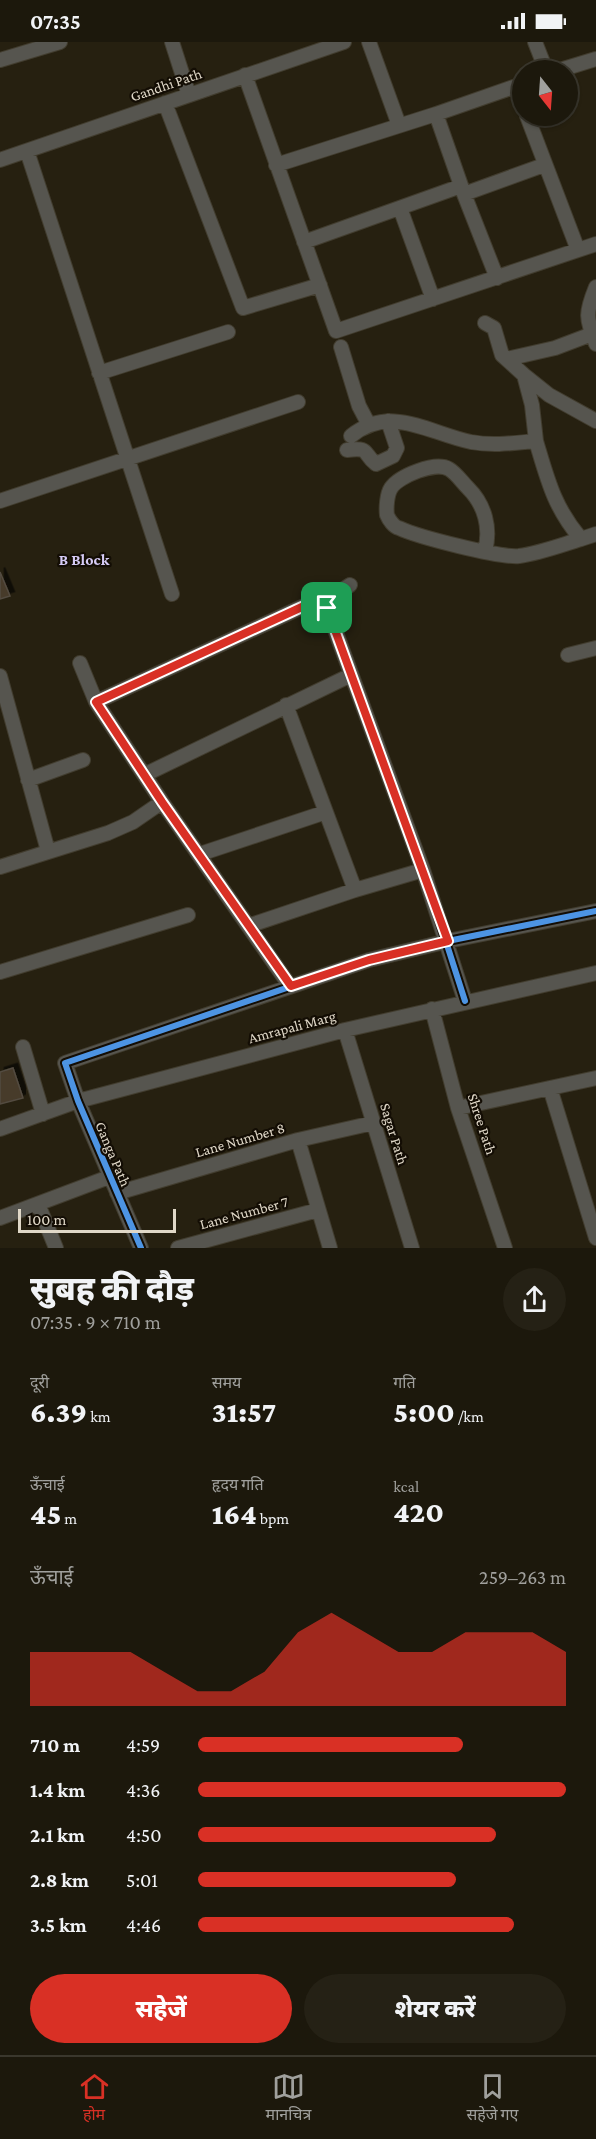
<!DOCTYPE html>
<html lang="hi">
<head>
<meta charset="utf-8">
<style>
  :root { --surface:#1c180c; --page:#252115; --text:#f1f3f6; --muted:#a0a09d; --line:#3a372d; --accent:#d93025 }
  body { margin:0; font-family:"Crimson Pro","Noto Sans Devanagari",serif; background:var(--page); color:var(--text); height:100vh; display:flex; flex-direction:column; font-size:22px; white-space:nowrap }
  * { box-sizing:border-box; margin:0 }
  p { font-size:20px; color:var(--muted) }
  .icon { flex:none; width:33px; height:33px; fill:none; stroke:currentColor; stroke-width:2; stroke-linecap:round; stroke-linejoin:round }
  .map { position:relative; height:1206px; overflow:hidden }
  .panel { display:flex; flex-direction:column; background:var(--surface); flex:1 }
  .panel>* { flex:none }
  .needle { width:39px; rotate:163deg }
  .fabs { position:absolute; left:512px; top:18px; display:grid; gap:12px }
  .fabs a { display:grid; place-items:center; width:66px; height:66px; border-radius:50%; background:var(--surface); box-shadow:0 2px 4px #0004,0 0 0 2px var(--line); font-size:30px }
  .scale { position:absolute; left:18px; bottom:15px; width:158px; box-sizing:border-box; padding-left:6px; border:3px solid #e0d8c8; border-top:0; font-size:16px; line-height:21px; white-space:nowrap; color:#e0d8c8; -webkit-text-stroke:4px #130d04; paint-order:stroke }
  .pin { position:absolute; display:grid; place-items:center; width:51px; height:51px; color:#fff; margin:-26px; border-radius:12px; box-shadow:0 3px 9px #0006 }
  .round { display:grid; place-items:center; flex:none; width:63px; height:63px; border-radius:32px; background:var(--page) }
  .summary { display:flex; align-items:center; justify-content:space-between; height:102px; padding:0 30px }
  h1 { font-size:33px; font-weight:800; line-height:45px }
  .stats { display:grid; grid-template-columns:repeat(3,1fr); gap:9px; height:102px; padding:6px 30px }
  .stats div { display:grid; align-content:center }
  .stats b { font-size:30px; font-weight:800 }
  .stats small { font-size:16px; font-weight:400 }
  .stats p { font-size:16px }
  .chart { height:168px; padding:12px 30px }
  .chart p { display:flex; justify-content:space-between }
  .chart svg { width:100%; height:108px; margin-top:6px; fill:var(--accent); opacity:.7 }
  .action { display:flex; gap:12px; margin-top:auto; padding:12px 30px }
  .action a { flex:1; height:69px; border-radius:36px; background:var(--accent); color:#fff; font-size:24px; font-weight:800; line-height:69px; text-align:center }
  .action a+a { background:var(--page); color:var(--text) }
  ul { padding:0 30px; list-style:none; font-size:20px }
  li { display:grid; grid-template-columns:96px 72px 1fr; align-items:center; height:45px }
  li i { height:15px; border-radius:8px; background:var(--accent) }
  .status { display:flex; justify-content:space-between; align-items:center; height:42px; padding:0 30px; background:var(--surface); direction:ltr }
  .status svg { height:16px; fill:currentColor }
  .tab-bar { display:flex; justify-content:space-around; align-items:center; height:84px; border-top:2px solid var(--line); background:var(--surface); font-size:16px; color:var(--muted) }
  .tab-bar a { display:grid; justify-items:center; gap:3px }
  .tab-bar .selected { color:var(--accent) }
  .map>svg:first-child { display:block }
  .building { fill:#463a2a; stroke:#534b40; stroke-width:1.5; filter:url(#shadow) }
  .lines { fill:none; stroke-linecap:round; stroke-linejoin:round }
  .minor-casing { stroke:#423d2f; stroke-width:16 }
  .minor { stroke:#56554f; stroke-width:14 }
  .cycleway-casing { stroke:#130d04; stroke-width:10 }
  .cycleway { stroke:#4d94e3; stroke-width:6 }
  .route-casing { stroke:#fff; stroke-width:12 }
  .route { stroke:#d93025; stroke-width:8 }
  .labels { text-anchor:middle; stroke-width:4.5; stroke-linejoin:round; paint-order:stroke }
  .street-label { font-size:15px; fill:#e0d8c8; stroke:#130d04 }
  .neighbourhood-label { font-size:16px; font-weight:bold; fill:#d6cbf6; stroke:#130d04 }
</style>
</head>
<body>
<div class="status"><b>07:35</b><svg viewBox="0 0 49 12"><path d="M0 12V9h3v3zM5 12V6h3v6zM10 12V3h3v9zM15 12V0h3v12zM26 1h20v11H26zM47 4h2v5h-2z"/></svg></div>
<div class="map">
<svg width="596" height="1206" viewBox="0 0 596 1206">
  <defs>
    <filter id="shadow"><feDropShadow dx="4.5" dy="-4.5" stdDeviation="0" flood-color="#0009"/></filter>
  </defs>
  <rect width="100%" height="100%" fill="#262010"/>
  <path class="building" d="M0 530 10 554 0 557Z
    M13 1026 23 1056 0 1062V1030Z"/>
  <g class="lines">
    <g class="minor-casing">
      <path id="minor" d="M172 0 189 53
        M369 0 399 83
        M535 0 546 28
        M0 18 60 0
        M560 28 596 17
        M245 33 336 289 596 202
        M516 44 522 60
        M165 61 243 266 320 243
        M436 72 464 152 497 236
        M527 74 578 208
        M27 109 172 552
        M0 118 344 0
        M276 123 436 72 522 42
        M464 152 544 123
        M400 166 433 257
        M304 200 461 144
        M596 245C585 272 586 275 596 302
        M485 281 494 286 502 313 524 333 549 353 596 379
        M341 305 359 364 369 383
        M507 317 555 306 592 292
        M99 331 228 290
        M524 333 532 363 536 399
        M351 394C391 362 428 391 471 400 493 404 514 401 536 399 548 439 554 465 581 497L596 492
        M347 408C371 405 362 411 376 422L393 414 397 406 388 379
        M0 459 298 360
        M485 509C491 486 485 463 468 446 462 440 456 431 449 427 435 419 399 434 391 446 387 452 386 466 387 473 389 478 394 485 399 486 418 495 500 516 519 514 540 511 561 503 581 497
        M323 561 350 543
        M568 613 596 606
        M80 621 96 660
        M0 634 48 809
        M286 663 355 848
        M144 733 351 633
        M28 738 83 718
        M200 812 326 770
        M0 825 108 791 133 780 162 760
        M248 884 355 848 423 828
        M0 930 188 873
        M290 944 162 760 96 660 317 558 327 566 423 828 465 959
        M432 967 458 1066 505 1206
        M345 988 412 1206
        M23 1005 43 1072
        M550 1046 596 1196
        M458 1066 596 1036
        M0 1087 78 1059 345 988 596 931
        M298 1098 330 1206
        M117 1151 298 1098 373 1081
        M38 1162 56 1206
        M0 1176 109 1135
        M141 1206 78 1059 65 1021 369 918 448 899 596 869
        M178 1206 318 1168"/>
    </g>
    <use href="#minor" class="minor"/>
    <g class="cycleway-casing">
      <path id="cycleway" d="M290 944 162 760 96 660 317 558 327 566 423 828 465 959
        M141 1206 78 1059 65 1021 369 918 448 899 596 869"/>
    </g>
    <use href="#cycleway" class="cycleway"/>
  </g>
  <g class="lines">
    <g class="route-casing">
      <path id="route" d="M317 558 327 566 448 899 369 918 291 944 162 760 96 660Z"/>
    </g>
    <use href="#route" class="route"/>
  </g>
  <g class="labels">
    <g class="street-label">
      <text transform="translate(166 43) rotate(-19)" y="5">Gandhi Path</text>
      <text transform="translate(292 985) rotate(-15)" y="5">Amrapali Marg</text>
      <text transform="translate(482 1082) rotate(72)" y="5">Shree Path</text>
      <text transform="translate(394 1092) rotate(73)" y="5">Sagar Path</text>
      <text transform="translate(240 1098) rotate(-16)" y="5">Lane Number 8</text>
      <text transform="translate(113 1112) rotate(67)" y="5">Ganga Path</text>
      <text transform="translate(244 1171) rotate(-15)" y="5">Lane Number 7</text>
    </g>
    <g class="neighbourhood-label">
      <text x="84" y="523">B Block</text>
    </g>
  </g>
</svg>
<div class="fabs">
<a><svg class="needle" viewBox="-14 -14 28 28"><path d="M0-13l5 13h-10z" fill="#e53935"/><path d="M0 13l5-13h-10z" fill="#a0a09d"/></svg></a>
</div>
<div class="scale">100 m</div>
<div class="pin" style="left:327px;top:566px;background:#1e9e55"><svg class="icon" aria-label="arrive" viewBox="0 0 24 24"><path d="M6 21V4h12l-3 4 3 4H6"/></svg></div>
</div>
<section class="panel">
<div class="summary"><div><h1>सुबह की दौड़</h1><p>07:35 · 9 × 710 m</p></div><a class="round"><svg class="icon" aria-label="share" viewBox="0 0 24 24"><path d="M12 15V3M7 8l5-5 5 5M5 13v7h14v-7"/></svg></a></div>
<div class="stats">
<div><p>दूरी</p><b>6.39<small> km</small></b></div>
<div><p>समय</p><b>31:57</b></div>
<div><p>गति</p><b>5:00<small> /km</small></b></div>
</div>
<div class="stats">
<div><p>ऊँचाई</p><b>45<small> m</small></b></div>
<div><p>हृदय गति</p><b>164<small> bpm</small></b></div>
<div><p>kcal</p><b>420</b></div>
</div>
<div class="chart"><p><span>ऊँचाई</span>259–263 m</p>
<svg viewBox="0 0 160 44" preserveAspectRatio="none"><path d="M0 44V22L10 22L20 22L30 22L40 30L50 38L60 38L70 30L80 14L90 6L100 14L110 22L120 22L130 14L140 14L150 14L160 22V44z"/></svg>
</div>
<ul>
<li><b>710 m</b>4:59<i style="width:72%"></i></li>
<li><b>1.4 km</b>4:36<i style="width:100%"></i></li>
<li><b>2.1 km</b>4:50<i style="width:81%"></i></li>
<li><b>2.8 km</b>5:01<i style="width:70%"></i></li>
<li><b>3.5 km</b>4:46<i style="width:86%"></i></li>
</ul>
<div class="action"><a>सहेजें</a><a>शेयर करें</a></div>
</section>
<nav class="tab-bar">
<a class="selected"><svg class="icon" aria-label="home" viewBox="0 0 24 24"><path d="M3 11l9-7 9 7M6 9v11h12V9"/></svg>होम</a>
<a><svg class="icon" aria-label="map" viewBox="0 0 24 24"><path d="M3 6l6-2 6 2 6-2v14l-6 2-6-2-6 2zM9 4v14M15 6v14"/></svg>मानचित्र</a>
<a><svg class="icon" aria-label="saved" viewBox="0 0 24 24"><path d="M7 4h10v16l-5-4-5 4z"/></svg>सहेजे गए</a>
</nav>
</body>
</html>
